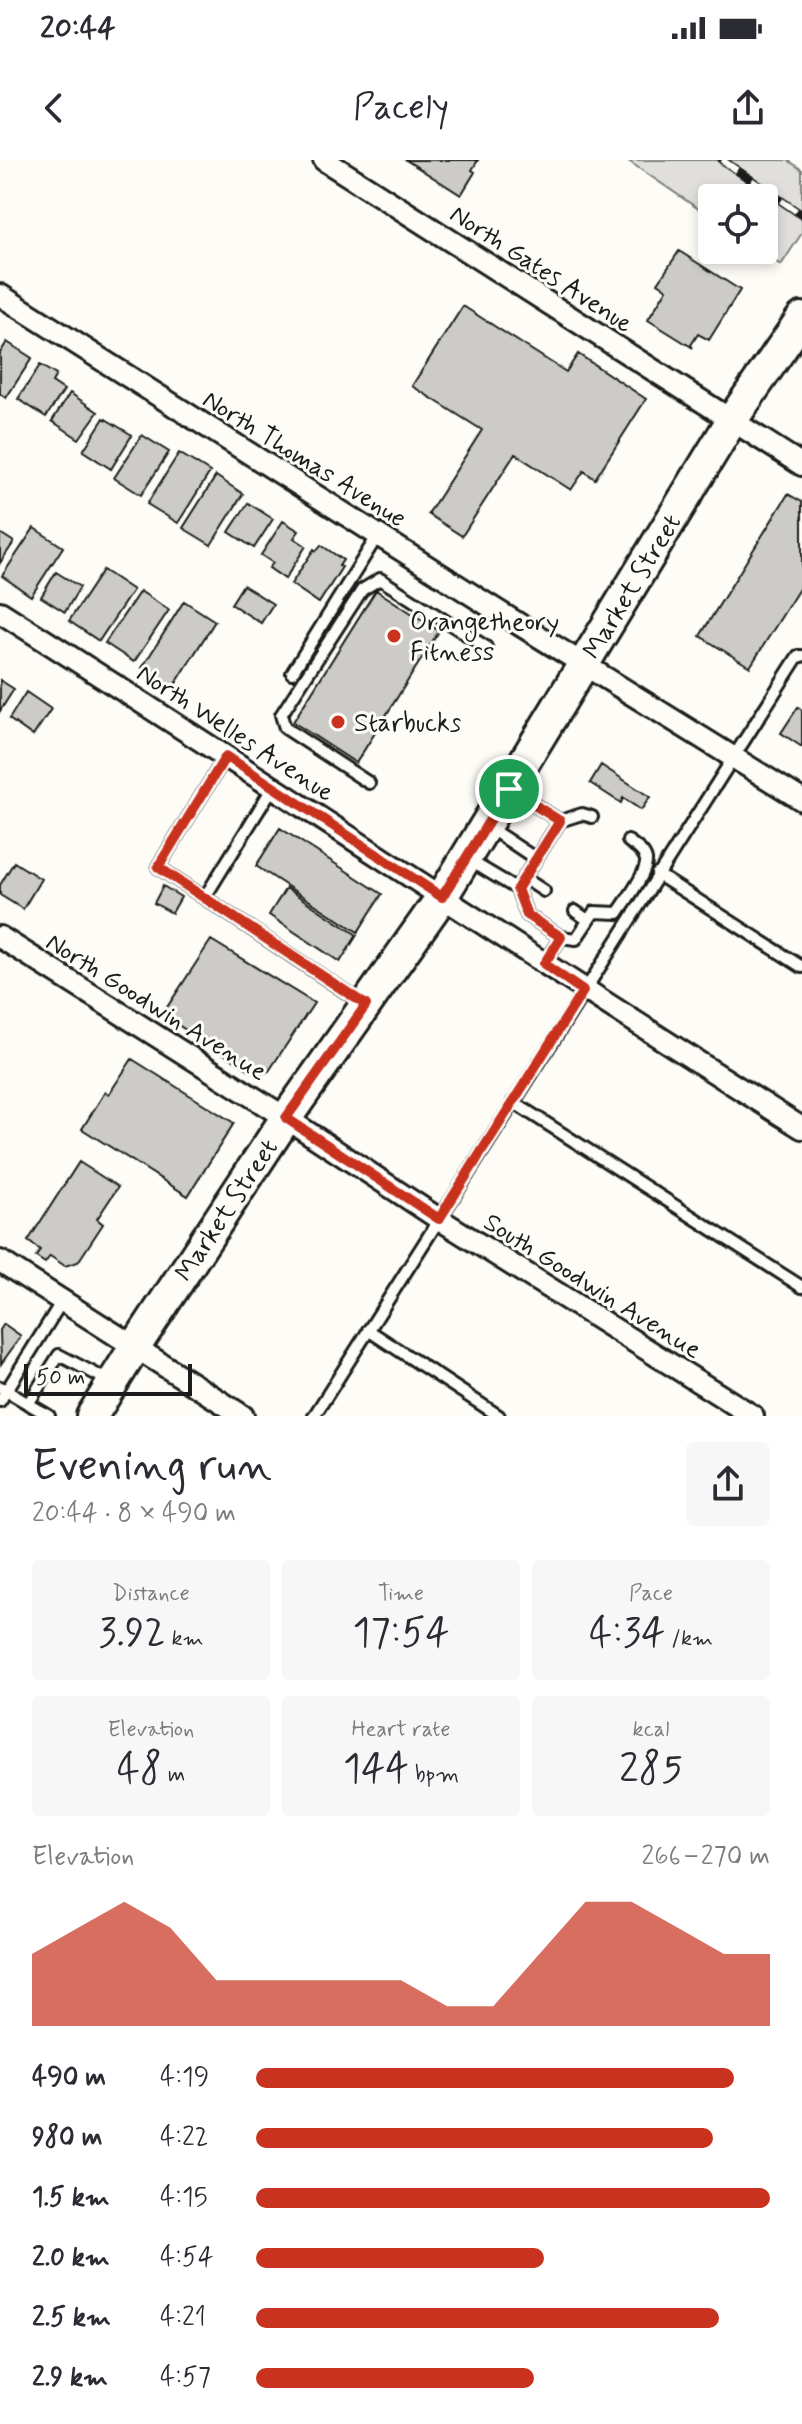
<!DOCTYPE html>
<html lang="en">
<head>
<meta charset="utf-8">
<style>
  :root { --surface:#fff; --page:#f7f7f7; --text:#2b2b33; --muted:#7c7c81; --accent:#c8321e }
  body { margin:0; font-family:Mynerve,sans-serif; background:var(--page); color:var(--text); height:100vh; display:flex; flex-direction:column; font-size:30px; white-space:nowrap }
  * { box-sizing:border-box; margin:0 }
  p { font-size:26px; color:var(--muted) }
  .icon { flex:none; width:44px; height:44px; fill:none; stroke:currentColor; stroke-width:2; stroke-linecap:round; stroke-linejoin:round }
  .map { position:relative; height:1256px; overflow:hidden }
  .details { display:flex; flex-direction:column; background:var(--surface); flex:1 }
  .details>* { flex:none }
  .buttons { position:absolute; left:698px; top:24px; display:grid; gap:16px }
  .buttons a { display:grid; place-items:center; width:80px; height:80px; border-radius:8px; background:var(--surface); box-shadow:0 4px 12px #0003; font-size:40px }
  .scale { position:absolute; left:24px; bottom:20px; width:168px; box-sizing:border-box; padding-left:8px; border:4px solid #1c1c1c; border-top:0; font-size:22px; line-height:28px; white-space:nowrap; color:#1c1c1c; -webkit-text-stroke:6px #fdfcf7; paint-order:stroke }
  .pin { position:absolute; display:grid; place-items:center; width:68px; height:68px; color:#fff; margin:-34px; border:4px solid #fff; border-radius:50%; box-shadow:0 2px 8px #0007 }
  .round { display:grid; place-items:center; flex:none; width:84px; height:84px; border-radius:8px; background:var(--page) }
  .summary { display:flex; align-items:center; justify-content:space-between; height:136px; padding:0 32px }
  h1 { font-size:44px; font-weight:600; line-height:60px }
  .figures { display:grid; grid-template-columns:repeat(3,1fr); gap:12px; height:136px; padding:8px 32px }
  .figures div { display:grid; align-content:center; border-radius:8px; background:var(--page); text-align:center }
  .figures b { font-size:40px; font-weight:600 }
  .figures small { font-size:22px; font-weight:400 }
  .figures p { font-size:22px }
  .chart { height:224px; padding:16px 32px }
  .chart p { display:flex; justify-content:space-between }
  .chart svg { width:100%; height:144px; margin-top:8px; fill:var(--accent); opacity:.7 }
  ul { padding:0 32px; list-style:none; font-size:26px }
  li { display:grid; grid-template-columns:128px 96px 1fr; align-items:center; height:60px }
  li i { height:20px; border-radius:10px; background:var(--accent) }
  .status { display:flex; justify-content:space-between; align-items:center; height:56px; padding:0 40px; background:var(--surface); direction:ltr }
  .status svg { height:22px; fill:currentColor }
  header { display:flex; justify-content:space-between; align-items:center; height:104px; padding:0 32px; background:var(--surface); font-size:36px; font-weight:600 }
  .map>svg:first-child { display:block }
  .green { fill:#e0dfdb; stroke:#7e7e7c; stroke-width:2 }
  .building { fill:#cccbc8; stroke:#1c1c1c; stroke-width:2 }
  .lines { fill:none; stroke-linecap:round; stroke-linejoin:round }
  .lane-casing { stroke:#1c1c1c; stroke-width:16 }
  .street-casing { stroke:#1c1c1c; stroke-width:26 }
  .primary-casing { stroke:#1c1c1c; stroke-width:36 }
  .lane { stroke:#fdfcf7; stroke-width:10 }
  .street { stroke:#fdfcf7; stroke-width:20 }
  .primary { stroke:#fdfcf7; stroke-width:30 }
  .rail-casing { stroke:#1c1c1c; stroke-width:9 }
  .rail { stroke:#fdfcf7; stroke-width:6; stroke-dasharray:18; stroke-linecap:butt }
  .route-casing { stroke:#fff; stroke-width:16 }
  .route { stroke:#c8321e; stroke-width:10 }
  .poi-dot { fill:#c8321e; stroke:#fdfcf7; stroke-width:3 }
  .labels { text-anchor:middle; stroke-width:6; stroke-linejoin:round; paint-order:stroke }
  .street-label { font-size:26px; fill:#1c1c1c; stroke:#fdfcf7 }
  .poi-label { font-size:26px; fill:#1c1c1c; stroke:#fdfcf7; text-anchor:start }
</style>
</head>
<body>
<div class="status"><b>20:44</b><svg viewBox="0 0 49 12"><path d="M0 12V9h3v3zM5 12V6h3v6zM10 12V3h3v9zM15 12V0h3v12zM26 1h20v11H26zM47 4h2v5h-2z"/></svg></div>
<header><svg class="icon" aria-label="back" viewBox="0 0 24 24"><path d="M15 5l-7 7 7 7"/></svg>Pacely<svg class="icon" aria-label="share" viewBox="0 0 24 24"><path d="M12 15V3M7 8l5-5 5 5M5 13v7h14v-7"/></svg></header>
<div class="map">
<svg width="802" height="1256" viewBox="0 0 802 1256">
  <rect width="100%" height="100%" fill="#fdfcf7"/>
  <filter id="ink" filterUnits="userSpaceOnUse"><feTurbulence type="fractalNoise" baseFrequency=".0125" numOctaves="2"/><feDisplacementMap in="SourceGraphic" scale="16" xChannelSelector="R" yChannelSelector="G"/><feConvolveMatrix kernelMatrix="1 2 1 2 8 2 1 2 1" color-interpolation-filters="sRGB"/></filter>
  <g filter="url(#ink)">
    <path class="green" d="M627 0H788L802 10V73L781 105 758 90H764V38H712V58Z"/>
    <path class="building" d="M406 0H478L472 10 475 12 461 35Z
      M679 91 740 130 709 180 698 174 691 185 693 188 648 160 667 129 658 123Z
      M463 146 566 212 578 194 646 239 595 319 584 311 571 330 515 294 462 376 428 354 482 270 412 226Z
      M7 182 32 198 6 238 0 234V193Z
      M40 205 56 215 52 222 64 230 46 257 18 239Z
      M70 233 98 252 79 279 52 261Z
      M104 258 132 275 111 309 83 291Z
      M142 275 169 292 141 335 114 318Z
      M179 293 210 312 178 363 147 344Z
      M216 316 243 334 211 385 183 368Z
      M788 334 802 342V424L750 507 700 476Z
      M248 343 273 359 254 388 229 372Z
      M283 361 299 371 294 378 306 386 285 419 269 408 273 403 261 395Z
      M34 368 63 387 31 436 2 416Z
      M0 373 14 382 0 403Z
      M321 385 343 400 339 406 342 407 319 443 291 424 314 389 316 391Z
      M103 410 133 430 99 481 69 461Z
      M56 412 80 427 65 452 41 437Z
      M243 425 273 444 261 463 231 444Z
      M376 430 439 471 356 603 293 562Z
      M140 431 169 450 134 502 105 483Z
      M184 441 215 461 173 528 142 508Z
      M0 520 14 529 0 551Z
      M26 532 51 549 33 576 9 559Z
      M798 547 802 550V587L781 573Z
      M601 605 650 637 641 650 623 638 621 643 590 623Z
      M280 668 382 734 358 772 256 706Z
      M14 702 41 719 23 749 0 735V725Z
      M163 726 181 737 172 753 154 743Z
      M286 728 357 775 340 802 269 755Z
      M211 780 314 843 269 911 261 914 253 912 162 855Z
      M132 899 234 963 188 1036 82 969 105 932 109 934Z
      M79 1002 118 1027 97 1059 103 1064 78 1102 65 1106 50 1096 45 1103 36 1097 40 1090 28 1081Z
      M4 1164 21 1176 1 1204 0 1170Z"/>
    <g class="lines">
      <g class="lane-casing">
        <path id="lane" d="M292 513 378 375
          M226 596 158 707 364 844
          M369 623 285 568 281 555 362 430 380 419 486 487
          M511 630 560 661 517 729 527 755 561 777 544 804
          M560 661 582 654 592 657
          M488 667 536 699
          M467 699 517 729
          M657 714 802 807
          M524 718 544 731
          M205 737 273 627
          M575 751 588 760
          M561 777 576 779 594 752 618 753C625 742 648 712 646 700 644 691 635 686 628 681
          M513 942 802 1127
          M368 1170 499 1256
          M0 1227 49 1256
          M0 1241 62 1141
          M28 1244 59 1195 109 1221
          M314 1256 798 496H802"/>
      </g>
      <g class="street-casing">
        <path id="street" d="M324 0 802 305
          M0 135 488 445 802 640
          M0 452C269 622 533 799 802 968
          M0 777 286 958 439 1059 753 1256
          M0 1101 243 1256"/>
      </g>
      <g class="primary-casing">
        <g id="primary">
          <path id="s1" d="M92 1256 135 1187 286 958 442 737 732 260 802 158"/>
        </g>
      </g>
      <use href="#lane" class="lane"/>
      <use href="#street" class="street"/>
      <use href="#primary" class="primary"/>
      <g class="rail-casing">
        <path id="rail" d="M722 0 802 55"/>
      </g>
      <use href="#rail" class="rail"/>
    </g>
  </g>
  <g class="lines" filter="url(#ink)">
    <g class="route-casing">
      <path id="route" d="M226 596 442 737 509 629 560 661 517 729 527 755 561 777 544 804 583 831 439 1059 286 958 366 845 158 707Z"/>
    </g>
    <use href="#route" class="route"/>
  </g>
  <g class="poi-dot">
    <circle cx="394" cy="476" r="8"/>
    <circle cx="338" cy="562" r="8"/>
  </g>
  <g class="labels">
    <g class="street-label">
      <text transform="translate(542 108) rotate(33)" y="9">North Gates Avenue</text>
      <text transform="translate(305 298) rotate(32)" y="9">North Thomas Avenue</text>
      <text dy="9" stroke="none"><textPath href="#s1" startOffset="990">Market Street</textPath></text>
      <text transform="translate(236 572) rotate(33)" y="9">North Welles Avenue</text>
      <text transform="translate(157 846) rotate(32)" y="9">North Goodwin Avenue</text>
      <text dy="9" stroke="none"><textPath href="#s1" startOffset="246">Market Street</textPath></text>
      <text transform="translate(593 1125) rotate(32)" y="9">South Goodwin Avenue</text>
    </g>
    <g class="poi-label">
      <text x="410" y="470">Orangetheory<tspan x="410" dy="30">Fitness</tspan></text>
      <text x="354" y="571">Starbucks</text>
    </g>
  </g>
</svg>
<div class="buttons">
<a><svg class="icon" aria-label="locate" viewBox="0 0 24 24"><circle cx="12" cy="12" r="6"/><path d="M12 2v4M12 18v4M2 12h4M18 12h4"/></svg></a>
</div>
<div class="scale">50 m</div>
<div class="pin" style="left:509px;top:629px;background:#1e9e55"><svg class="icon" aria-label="arrive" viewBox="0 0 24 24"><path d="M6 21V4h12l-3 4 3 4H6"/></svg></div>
</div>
<section class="details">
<div class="summary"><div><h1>Evening run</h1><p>20:44 · 8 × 490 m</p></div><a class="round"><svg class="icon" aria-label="share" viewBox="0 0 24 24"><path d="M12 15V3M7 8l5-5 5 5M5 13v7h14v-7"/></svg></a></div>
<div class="figures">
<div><p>Distance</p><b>3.92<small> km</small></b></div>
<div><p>Time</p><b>17:54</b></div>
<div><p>Pace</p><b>4:34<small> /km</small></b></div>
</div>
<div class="figures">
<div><p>Elevation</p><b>48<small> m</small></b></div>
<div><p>Heart rate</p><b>144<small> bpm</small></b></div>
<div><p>kcal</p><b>285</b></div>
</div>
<div class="chart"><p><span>Elevation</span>266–270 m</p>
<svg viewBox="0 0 160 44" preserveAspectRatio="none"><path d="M0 44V22L10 14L20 6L30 14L40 30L50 30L60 30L70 30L80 30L90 38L100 38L110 22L120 6L130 6L140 14L150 22L160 22V44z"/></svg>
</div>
<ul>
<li><b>490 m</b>4:19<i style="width:93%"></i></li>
<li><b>980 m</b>4:22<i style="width:89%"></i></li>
<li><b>1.5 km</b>4:15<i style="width:100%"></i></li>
<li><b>2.0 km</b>4:54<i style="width:56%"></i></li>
<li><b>2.5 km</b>4:21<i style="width:90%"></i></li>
<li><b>2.9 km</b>4:57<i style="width:54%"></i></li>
</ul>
</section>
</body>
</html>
